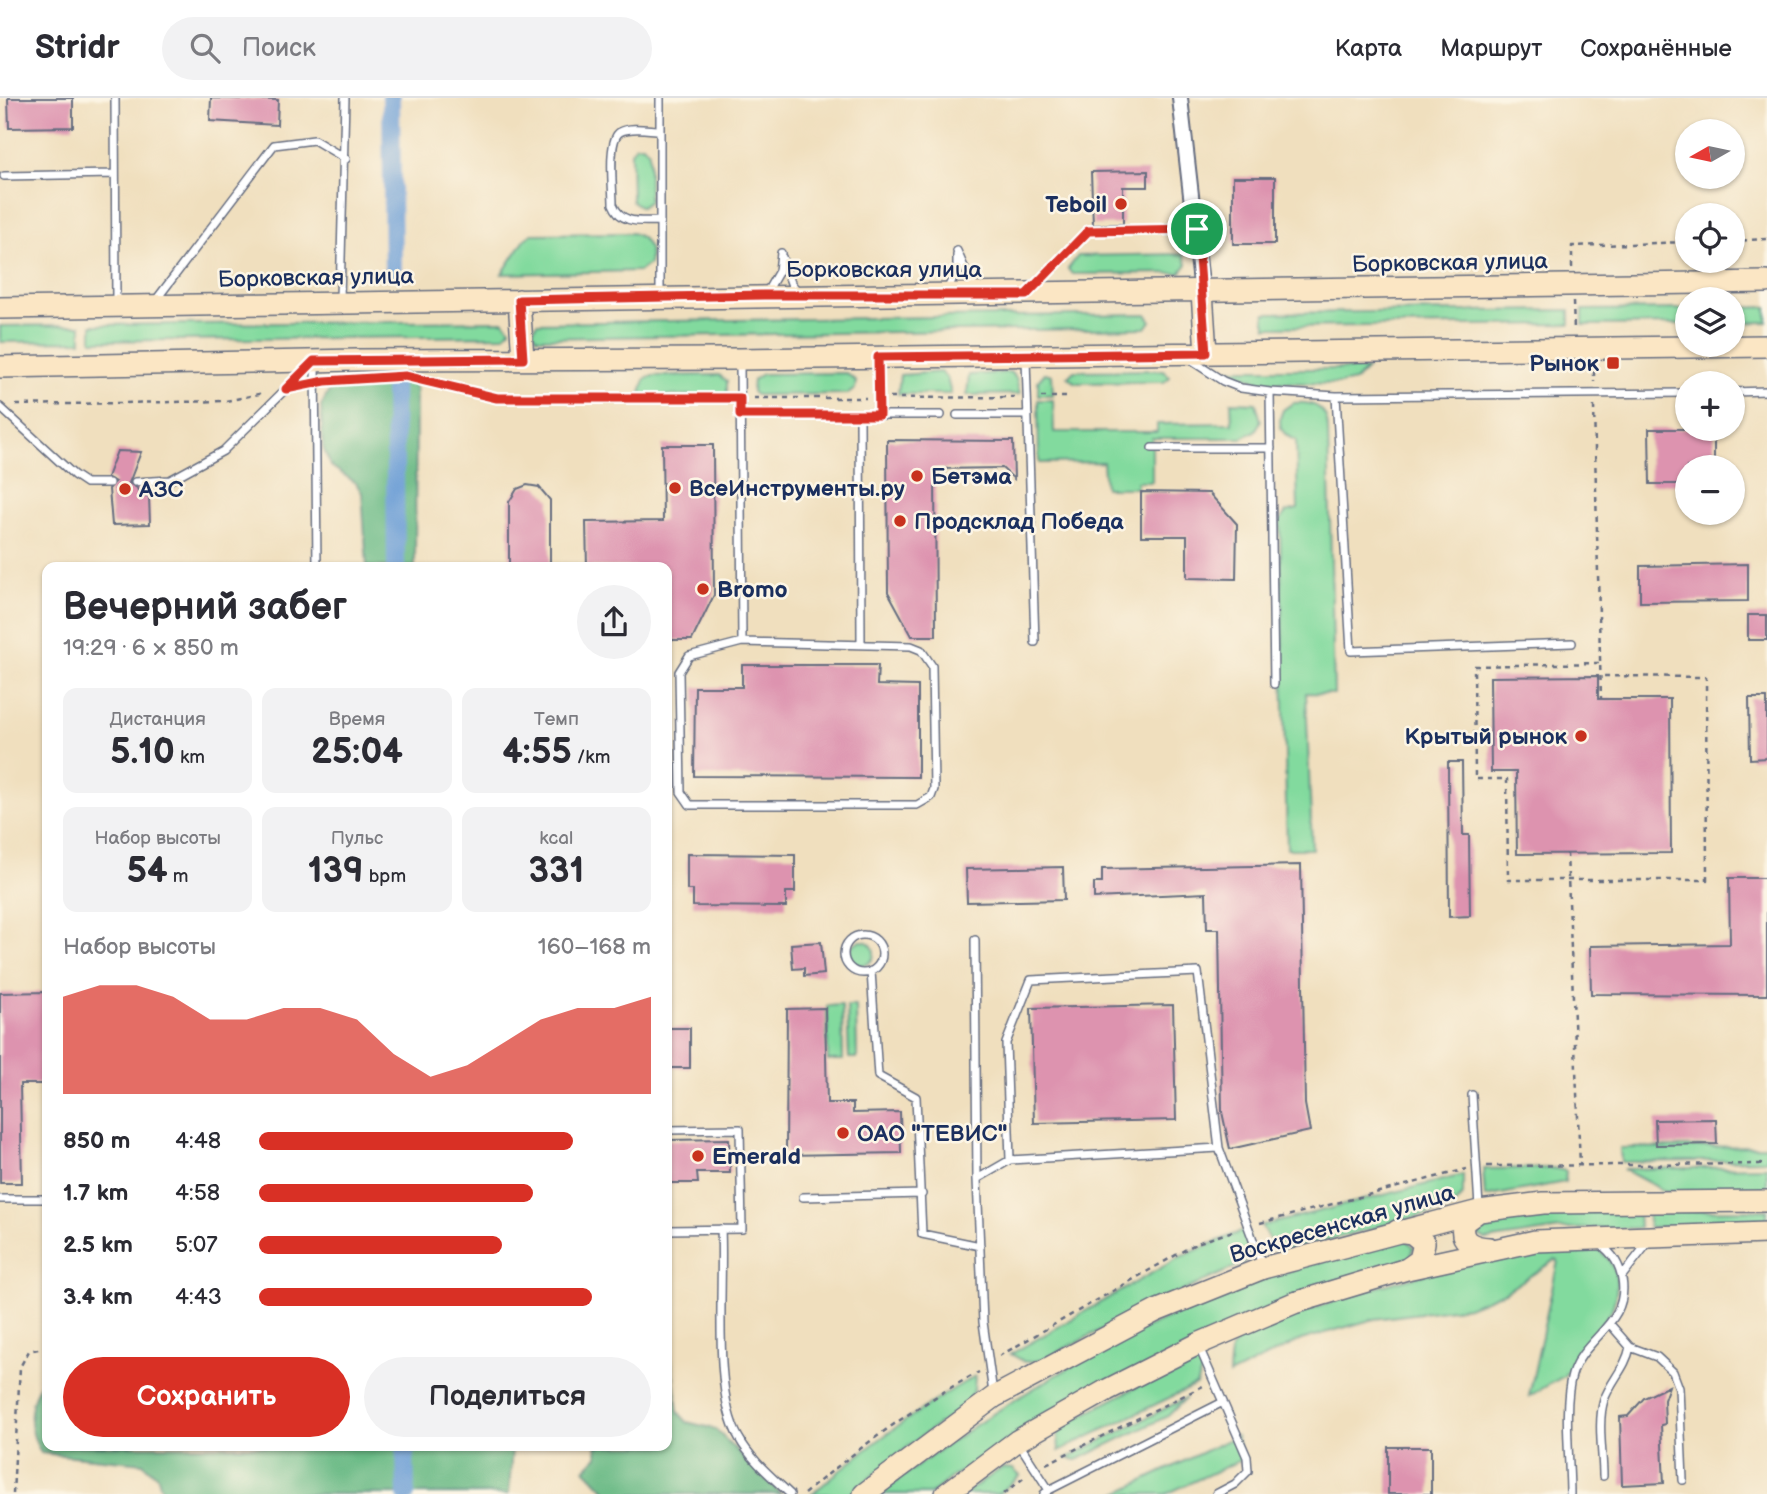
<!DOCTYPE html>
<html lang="ru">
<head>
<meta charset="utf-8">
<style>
  :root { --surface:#fff; --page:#f2f2f3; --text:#2b2b33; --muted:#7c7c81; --line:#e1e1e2; --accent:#d93025 }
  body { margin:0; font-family:"Balsamiq Sans",sans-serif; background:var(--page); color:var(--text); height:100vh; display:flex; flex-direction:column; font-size:26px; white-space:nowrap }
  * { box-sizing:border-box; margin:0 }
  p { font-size:23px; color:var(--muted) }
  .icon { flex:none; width:38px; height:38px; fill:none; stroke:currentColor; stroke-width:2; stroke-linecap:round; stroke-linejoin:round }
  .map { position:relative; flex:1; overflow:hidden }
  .sheet { position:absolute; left:42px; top:464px; width:630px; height:889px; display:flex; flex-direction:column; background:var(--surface); border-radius:14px; box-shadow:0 2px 5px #0004 }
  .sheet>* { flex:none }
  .needle { width:46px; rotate:261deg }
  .tools { position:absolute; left:1675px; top:21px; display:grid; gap:14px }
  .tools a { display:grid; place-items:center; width:70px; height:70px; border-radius:50%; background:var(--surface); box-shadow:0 2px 5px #0004; font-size:35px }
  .pin { position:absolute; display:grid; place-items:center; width:60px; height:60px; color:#fff; margin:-30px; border:4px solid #fff; border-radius:50%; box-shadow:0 2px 7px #0007 }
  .round { display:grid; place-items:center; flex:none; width:74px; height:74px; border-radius:37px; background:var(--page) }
  .head { display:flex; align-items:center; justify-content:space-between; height:119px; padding:0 21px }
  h1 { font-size:38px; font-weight:700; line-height:52px }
  .stats { display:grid; grid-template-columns:repeat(3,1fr); gap:10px; height:119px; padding:7px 21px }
  .stats div { display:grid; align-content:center; border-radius:14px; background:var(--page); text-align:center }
  .stats b { font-size:35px; font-weight:700 }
  .stats small { font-size:19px; font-weight:400 }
  .stats p { font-size:19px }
  .chart { height:196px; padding:14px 21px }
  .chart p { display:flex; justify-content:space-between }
  .chart svg { width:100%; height:126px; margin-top:7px; fill:var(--accent); opacity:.7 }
  .primary-button { display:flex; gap:14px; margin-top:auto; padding:14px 21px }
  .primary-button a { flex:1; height:80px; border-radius:42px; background:var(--accent); color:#fff; font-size:28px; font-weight:700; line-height:80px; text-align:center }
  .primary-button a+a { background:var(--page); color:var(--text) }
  ul { padding:0 21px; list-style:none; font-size:23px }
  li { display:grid; grid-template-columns:112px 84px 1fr; align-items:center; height:52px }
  li i { height:18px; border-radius:9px; background:var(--accent) }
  header { display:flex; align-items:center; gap:42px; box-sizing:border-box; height:98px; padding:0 35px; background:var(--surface); border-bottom:2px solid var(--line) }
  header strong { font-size:33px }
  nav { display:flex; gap:38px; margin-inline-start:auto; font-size:24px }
  .search { width:490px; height:63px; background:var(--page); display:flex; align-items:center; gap:18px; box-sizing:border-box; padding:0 24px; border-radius:38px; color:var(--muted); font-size:26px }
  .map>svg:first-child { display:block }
  .green { fill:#82da9e; stroke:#4e847e; stroke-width:2 }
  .forest { fill:#69ba85; stroke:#427472; stroke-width:2 }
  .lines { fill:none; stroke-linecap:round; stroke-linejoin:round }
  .canal { stroke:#6b9dd6; stroke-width:18 }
  .building { fill:#dd93af }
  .service-casing { stroke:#666d80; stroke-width:10 }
  .minor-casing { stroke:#666d80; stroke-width:18 }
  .secondary-casing { stroke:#666d80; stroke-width:24 }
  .path { stroke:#666d80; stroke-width:2.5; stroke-dasharray:5 5; stroke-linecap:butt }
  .service { stroke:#fff; stroke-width:7 }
  .minor { stroke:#fff; stroke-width:14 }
  .secondary { stroke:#fbe6c4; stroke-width:21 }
  .route-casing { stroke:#fff; stroke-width:14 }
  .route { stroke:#d93025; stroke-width:9 }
  .poi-dot { fill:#c8321e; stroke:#fcf5e5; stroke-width:2.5 }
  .labels { text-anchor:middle; stroke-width:5; stroke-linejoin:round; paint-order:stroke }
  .poi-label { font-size:23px; font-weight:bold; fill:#1b2f5e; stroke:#fcf5e5; text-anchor:start }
  .street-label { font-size:23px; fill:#1b2f5e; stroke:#fcf5e5 }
</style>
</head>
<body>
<header>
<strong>Stridr</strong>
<div class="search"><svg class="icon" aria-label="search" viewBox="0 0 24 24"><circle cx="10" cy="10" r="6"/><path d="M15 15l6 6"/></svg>Поиск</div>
<nav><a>Карта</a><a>Маршрут</a><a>Сохранённые</a></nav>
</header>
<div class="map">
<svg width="1767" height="1396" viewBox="0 0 1767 1396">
  <rect width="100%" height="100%" fill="#fcf5e5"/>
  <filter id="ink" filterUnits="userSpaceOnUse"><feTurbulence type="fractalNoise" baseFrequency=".0143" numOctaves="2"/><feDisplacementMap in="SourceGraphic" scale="14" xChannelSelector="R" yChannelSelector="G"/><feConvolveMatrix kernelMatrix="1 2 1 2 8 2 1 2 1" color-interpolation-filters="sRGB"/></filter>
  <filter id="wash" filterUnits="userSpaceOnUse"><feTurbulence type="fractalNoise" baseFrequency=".00686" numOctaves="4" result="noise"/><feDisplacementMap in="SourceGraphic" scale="28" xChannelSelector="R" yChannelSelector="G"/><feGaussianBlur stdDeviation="1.57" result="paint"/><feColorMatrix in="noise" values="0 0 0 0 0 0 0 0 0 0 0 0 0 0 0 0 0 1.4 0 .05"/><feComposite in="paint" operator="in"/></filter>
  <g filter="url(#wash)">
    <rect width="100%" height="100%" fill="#f0dfbe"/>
    <path class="green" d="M636 47H643L649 54V103L641 109 632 103 631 54Z
      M632 135C647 140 652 151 649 166L640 173 502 176 525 141 532 136Z
      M1184 156 1187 166 1180 175 1072 176 1068 171 1078 158Z
      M1767 209V224L1733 225V210Z
      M1687 211V226L1583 227V212Z
      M1570 212V226L1267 229 1264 220 1266 215Z
      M1146 216 1151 223 1146 230 537 240 533 233 537 225Z
      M504 223 510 231 504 238 92 243V227Z
      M81 227V243L0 244V228Z
      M1229 271H1367L1355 283 1340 286 1259 284Z
      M1163 272 1170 279 1164 284 1076 285 1068 279 1074 273Z
      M941 274 947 280 951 296H898L900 277Z
      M1010 274 1016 280 1020 296 967 297 969 277Z
      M846 275 856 283 855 291 848 296 756 297 752 294 753 282 762 276Z
      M1045 275 1052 277 1053 297H1038V283Z
      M719 277 727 283V297L643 298 641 295 645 281 652 278Z
      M1038 302H1053L1054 334H1157V326L1232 325 1231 304 1256 305 1261 323 1255 333 1242 340H1152V384H1137V390H1105L1103 364 1039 365Z
      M1293 305C1313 303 1327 309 1328 331L1334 596 1306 595 1312 751H1287L1280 423 1286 414 1298 411 1296 342C1282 338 1276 326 1283 312Z
      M850 855a12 12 0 1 1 24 0a12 12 0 1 1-24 0Z
      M842 907 843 962H828L827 908Z
      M847 908H856L857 960H849Z
      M1767 1048V1062L1621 1064 1620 1050Z
      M1767 1069V1093L1666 1094 1623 1071Z
      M1553 1070 1566 1073 1565 1084 1485 1099 1483 1071Z
      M1463 1077V1097L1451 1110 1290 1152 1276 1151 1261 1128Z
      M1767 1112V1128L1649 1129 1648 1113Z
      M1557 1114H1638L1639 1130 1560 1131 1486 1142 1472 1135V1127L1476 1123Z
      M1247 1131 1251 1152 1244 1165 1133 1216 1042 1262 1025 1264 1011 1256 1180 1159Z
      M1405 1141 1414 1149 1410 1161 1312 1190 954 1377 931 1396H880C993 1309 1109 1239 1243 1189 1295 1169 1351 1155 1405 1141Z
      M1593 1149C1619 1162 1621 1189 1611 1213L1564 1278 1529 1298 1558 1163 1555 1162 1505 1194 1468 1209 1374 1221 1301 1242 1229 1277 1231 1251 1240 1240C1352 1191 1472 1157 1593 1149Z
      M1192 1260 1198 1261 1202 1272 1196 1287 1059 1353 1058 1336 1069 1324Z
      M975 1278 974 1292 965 1308 919 1340 850 1396H812C864 1351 916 1312 975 1278Z
      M1186 1300 1168 1318 1077 1362 1067 1360Z
      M1236 1338 1243 1361 1166 1396H1116Z
      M1002 1370 1013 1371 1020 1378 998 1396H964Z"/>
    <path class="forest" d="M406 281 413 284 416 291 415 469H367L362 395 356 385 331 368 323 350 321 308 329 293 341 287Z
      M667 1232 678 1314 687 1324 715 1331 781 1396H609L585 1371 598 1358 596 1348H667Z
      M47 1277V1348H512L509 1396H163L158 1379 143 1365 41 1355C26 1329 27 1300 47 1277Z"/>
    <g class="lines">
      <path class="canal" d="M391 0 393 173
        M394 281 396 469
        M405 1348 406 1396"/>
    </g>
    <g id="blocks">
      <path class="building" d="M8 0H73V29L9 30Z
        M211 0 278 2 277 27 210 23Z
        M1148 73V89H1123V126L1093 127 1091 74Z
        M1233 79H1275V146H1233Z
        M1649 331H1714V369H1687V386H1650Z
        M887 342 1013 343 1014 381 1002 370 935 371 936 538H912L888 494Z
        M662 347H713L714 497 692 542H667V469H587L586 424 663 423Z
        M117 353 141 354 129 385 137 390 140 398H149L150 426 112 427 109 391 115 384 107 379Z
        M527 387 539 389 550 402V469H509V404L517 391Z
        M1141 394 1209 395 1237 426 1236 481 1187 480V438H1141Z
        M1748 466V503L1640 504V468Z
        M1748 517H1767V542H1748Z
        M742 567H878L877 587 918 588V679L694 678 695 589H742Z
        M1598 578V601H1670L1671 755 1517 756 1516 674H1491L1490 579Z
        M1749 600H1767V660L1750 661Z
        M1448 664H1462L1463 737H1469L1470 818 1449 819Z
        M687 756 795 757V794H786V809L693 808V792H687Z
        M1301 767 1305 1006 1310 1033 1230 1051 1222 1014 1219 831H1207L1206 795 1094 800V785H1102V771Z
        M1063 769 1064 802 967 804 966 771Z
        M1729 780H1767V897L1591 896 1590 848 1730 846Z
        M821 844 824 876 804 878V870L793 871 791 846Z
        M47 894V986H20L22 1085H0V895Z
        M1173 907 1176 1022 1034 1025 1031 910Z
        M825 910 827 1005H853V1015L900 1014 901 1055 786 1057 787 911Z
        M667 930H690V970H667Z
        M1716 1021 1717 1046 1656 1047 1655 1022Z
        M729 1041 730 1075H697L698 1085H667V1042Z
        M1669 1288 1664 1302 1665 1326 1661 1327 1664 1385 1622 1387 1620 1319 1628 1318 1644 1300Z
        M1388 1349H1431V1396H1388Z"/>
    </g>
  </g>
  <g filter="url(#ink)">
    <use href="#blocks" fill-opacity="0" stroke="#666d80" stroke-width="2"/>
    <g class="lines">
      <g class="service-casing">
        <path id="service" d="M115 0 116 206
          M4 78 115 76
          M660 123C641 123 621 127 613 106 613 90 607 42 620 34 631 28 649 32 660 32
          M957 153 970 183 978 192
          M782 159 791 185 799 195
          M1033 190 1088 133 1196 131
          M768 192 779 173 781 155
          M947 192 957 172V157
          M660 198V0
          M340 201 345 0
          M156 202 274 47 314 42 346 61
          M1026 261 1035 544
          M1189 261 1223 283 1241 290 1270 294 1336 298 1687 295
          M878 262 879 317
          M315 264 317 469
          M740 265 742 544
          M1270 294 1274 586
          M1732 294 1767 293
          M1336 298 1351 553 1572 545
          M0 309 74 377 86 385H109
          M740 317H941
          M860 317 861 546
          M957 317H1028
          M1152 350H1271
          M135 384 170 382 223 353 309 268
          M742 544 911 548 921 552 932 568 934 691 931 699 917 707H690L681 694 679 574 689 558Z
          M844 856a19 19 0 1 1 38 0a19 19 0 1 1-38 0Z
          M975 842 977 1081 983 1224 993 1295
          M871 873 878 978 916 999 922 1136 980 1148
          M1472 997 1479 1109
          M667 1032 740 1031 742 1131 667 1132
          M1010 1062 1006 945 1031 882 1198 874 1219 1050
          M977 1081 1010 1062 1219 1050 1263 1169
          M803 1099 922 1096
          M0 1101H47
          M721 1131C724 1187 712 1295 739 1340 751 1362 772 1379 790 1396
          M1622 1178 1647 1146
          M1610 1226 1630 1249 1657 1259 1673 1274 1679 1290 1683 1382
          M1199 1249 1247 1359 1248 1373 1235 1386 1216 1396
          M1018 1344 1049 1392 1044 1396
          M1603 1378C1603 1355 1597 1324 1604 1302 1611 1282 1626 1270 1630 1249
          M1049 1392 1223 1304
          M1570 1396C1570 1364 1563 1306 1572 1277 1583 1239 1630 1226 1622 1181 1620 1166 1612 1155 1600 1146"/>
      </g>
      <g class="minor-casing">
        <path id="minor" d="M1180 0 1202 194"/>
      </g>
      <g class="secondary-casing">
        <path id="secondary" d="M1202 194 1206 255
          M519 202 523 261
          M0 210 1767 184
          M0 269 357 262 740 261 1767 248
          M1479 1113 1464 1124C1458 1144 1473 1149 1489 1150
          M1397 1133 1412 1135 1424 1145 1420 1162 1407 1171
          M864 1396 994 1299 1156 1213 1263 1170 1479 1113 1543 1105 1767 1103
          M946 1396 1017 1343 1107 1292 1198 1246 1294 1205 1407 1171 1535 1143 1767 1135"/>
      </g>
      <path class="path" d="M1732 143 1767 141
        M1572 170V148L1687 144
        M1573 204 1574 233
        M1575 271 1594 272V284
        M423 282 497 300H729
        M1041 299H1069
        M754 300H866
        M890 300 1016 299
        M16 307 226 303 264 295
        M1594 308 1601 601
        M1599 565 1474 568 1475 681H1507L1508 782H1707L1706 579 1600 578
        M1567 755 1580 1067
        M1487 1068 1767 1066
        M1260 1125 1467 1071
        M999 1258 1197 1145 1236 1132
        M1046 1366 1203 1288
        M13 1396 20 1269 29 1253 47 1249
        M804 1396C860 1349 915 1308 979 1274
        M1004 1396 1026 1378"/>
      <use href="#service" class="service"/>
      <use href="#minor" class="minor"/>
      <use href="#secondary" class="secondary"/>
    </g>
  </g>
  <g class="lines" filter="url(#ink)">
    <g class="route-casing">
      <path id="route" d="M1197 131 1206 255 878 259 879 317H740V300H497L405 278 325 283 286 291 314 263 523 261 519 202 763 197H1026L1088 133Z"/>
    </g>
    <use href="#route" class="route"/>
  </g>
  <g class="poi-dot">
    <circle cx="1121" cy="106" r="7"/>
    <rect x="1606" y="258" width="14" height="14" rx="3.5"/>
    <circle cx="917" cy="378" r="7"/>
    <circle cx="675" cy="390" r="7"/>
    <circle cx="125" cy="391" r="7"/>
    <circle cx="900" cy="423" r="7"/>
    <circle cx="703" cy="491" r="7"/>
    <circle cx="1581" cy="638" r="7"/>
    <circle cx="843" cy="1035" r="7"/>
    <circle cx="698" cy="1058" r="7"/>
  </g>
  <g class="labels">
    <g class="poi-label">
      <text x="1107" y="114" text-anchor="end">Teboil</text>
      <text x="1599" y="273" text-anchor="end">Рынок</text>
      <text x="931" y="386">Бетэма</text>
      <text x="689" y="398">ВсеИнструменты.ру</text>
      <text x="139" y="399">АЗС</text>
      <text x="914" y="431">Продсклад Победа</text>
      <text x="717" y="499">Bromo</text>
      <text x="1567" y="646" text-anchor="end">Крытый рынок</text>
      <text x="857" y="1043">ОАО "ТЕВИС"</text>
      <text x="712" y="1066">Emerald</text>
    </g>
    <g class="street-label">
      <text transform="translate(1450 164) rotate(-1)" y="8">Борковская улица</text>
      <text x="884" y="179">Борковская улица</text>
      <text transform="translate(316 179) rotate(-1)" y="8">Борковская улица</text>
      <text transform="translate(1342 1125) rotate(-16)" y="8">Воскресенская улица</text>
    </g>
  </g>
</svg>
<div class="tools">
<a><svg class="needle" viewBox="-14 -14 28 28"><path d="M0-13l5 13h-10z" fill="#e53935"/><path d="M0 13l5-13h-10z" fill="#7c7c81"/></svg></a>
<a><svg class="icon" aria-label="locate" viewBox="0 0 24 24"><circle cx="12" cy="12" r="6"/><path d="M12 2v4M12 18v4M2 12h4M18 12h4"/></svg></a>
<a><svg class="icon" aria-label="layers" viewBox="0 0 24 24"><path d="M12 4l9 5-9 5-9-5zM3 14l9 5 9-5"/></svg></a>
<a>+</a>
<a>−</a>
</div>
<div class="pin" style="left:1197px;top:131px;background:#1e9e55"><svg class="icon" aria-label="arrive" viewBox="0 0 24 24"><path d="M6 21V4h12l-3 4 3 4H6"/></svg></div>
<section class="sheet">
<div class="head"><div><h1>Вечерний забег</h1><p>19:29 · 6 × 850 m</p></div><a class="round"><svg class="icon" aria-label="share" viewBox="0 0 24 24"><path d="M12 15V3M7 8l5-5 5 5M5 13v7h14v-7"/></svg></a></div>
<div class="stats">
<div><p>Дистанция</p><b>5.10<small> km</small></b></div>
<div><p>Время</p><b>25:04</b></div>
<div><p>Темп</p><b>4:55<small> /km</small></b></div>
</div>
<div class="stats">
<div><p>Набор высоты</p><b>54<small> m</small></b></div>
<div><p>Пульс</p><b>139<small> bpm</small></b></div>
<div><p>kcal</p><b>331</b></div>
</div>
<div class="chart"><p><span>Набор высоты</span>160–168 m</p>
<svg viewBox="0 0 160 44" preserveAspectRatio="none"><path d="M0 44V10L10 6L20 6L30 10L40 18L50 18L60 14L70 14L80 18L90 30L100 38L110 34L120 26L130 18L140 14L150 14L160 10V44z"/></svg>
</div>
<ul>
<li><b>850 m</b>4:48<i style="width:80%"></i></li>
<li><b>1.7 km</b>4:58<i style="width:70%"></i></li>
<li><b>2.5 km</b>5:07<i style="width:62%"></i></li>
<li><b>3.4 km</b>4:43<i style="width:85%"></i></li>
</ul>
<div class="primary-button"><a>Сохранить</a><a>Поделиться</a></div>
</section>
</div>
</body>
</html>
